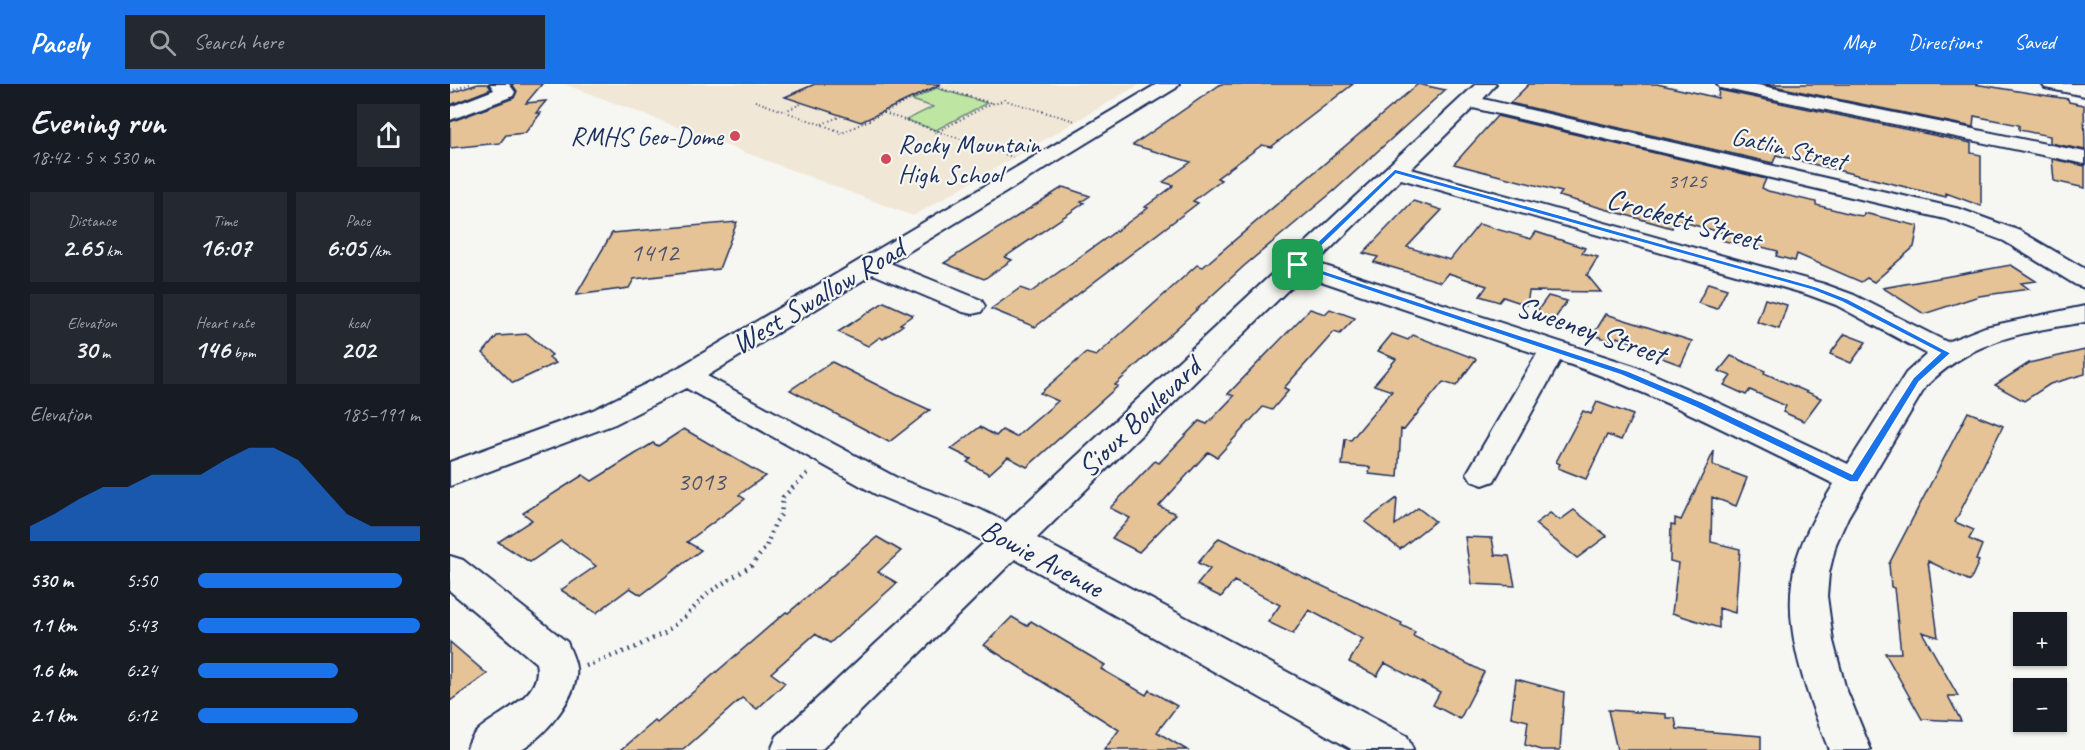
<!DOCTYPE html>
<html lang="en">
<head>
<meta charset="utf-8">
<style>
  :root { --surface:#171b24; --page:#242831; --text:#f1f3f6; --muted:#9ea1a6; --accent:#1a73e8 }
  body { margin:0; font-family:Caveat,sans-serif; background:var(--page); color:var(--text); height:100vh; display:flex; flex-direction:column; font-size:22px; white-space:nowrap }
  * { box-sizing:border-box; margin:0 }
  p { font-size:20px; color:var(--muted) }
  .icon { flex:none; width:33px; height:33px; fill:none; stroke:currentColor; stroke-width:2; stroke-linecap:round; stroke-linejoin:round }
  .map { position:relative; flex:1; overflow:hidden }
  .side { display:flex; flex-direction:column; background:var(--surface); width:450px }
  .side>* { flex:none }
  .buttons { position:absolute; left:1563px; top:528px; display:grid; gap:12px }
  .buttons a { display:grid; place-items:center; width:54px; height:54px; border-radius:0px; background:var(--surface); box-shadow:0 2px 4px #0004; font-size:30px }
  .pin { position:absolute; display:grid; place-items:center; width:51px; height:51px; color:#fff; margin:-26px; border-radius:12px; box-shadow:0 3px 9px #0006 }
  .round { display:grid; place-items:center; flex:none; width:63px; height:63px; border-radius:0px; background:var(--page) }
  .headline { display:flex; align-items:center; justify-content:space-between; height:102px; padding:0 30px }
  h1 { font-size:33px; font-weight:800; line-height:45px }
  .stats { display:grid; grid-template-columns:repeat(3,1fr); gap:9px; height:102px; padding:6px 30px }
  .stats div { display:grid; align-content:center; border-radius:0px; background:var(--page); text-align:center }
  .stats b { font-size:26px; font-weight:800 }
  .stats small { font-size:16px; font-weight:400 }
  .stats p { font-size:16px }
  .chart { height:168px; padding:12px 30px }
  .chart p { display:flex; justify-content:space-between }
  .chart svg { width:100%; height:108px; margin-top:6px; fill:var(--accent); opacity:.7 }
  ul { padding:0 30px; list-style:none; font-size:20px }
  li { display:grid; grid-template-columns:96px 72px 1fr; align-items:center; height:45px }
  li i { height:15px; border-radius:8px; background:var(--accent) }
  header { display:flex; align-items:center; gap:36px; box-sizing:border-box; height:84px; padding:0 30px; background:var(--accent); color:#fff }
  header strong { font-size:28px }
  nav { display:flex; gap:33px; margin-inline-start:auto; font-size:21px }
  .search { width:420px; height:54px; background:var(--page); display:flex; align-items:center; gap:15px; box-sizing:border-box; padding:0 21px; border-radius:0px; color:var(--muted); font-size:22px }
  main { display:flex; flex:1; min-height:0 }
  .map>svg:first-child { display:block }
  .built { fill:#f1e7d7 }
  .green { fill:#bee6a2; stroke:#6c8a80; stroke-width:1.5 }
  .building { fill:#e5c397; stroke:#1b2f5e; stroke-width:1.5 }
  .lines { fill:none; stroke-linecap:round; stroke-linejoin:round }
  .minor-casing { stroke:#1b2f5e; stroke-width:4 }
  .path-far1 { stroke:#1b2f5e; stroke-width:2; stroke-dasharray:1 3; stroke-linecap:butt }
  .path { stroke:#1b2f5e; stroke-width:4.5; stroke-dasharray:1.5 5; stroke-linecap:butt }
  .minor { fill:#f6f6f2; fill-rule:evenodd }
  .route { fill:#1a73e8; stroke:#fff; stroke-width:1.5; fill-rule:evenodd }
  .poi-dot { fill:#d1495b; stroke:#f6f6f2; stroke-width:2 }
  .labels { text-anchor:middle; stroke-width:4.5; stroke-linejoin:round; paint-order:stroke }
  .far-number-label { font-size:22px; fill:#4e546c }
  .far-poi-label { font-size:26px; fill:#1b2f5e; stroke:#f6f6f2; text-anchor:end }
  .far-street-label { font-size:26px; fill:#1b2f5e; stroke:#f6f6f2 }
  .number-label { font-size:27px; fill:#4e546c }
  .street-label { font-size:30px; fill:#1b2f5e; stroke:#f6f6f2 }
</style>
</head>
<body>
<header>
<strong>Pacely</strong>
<div class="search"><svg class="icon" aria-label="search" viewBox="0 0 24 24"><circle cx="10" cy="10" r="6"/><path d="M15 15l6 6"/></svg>Search here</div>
<nav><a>Map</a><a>Directions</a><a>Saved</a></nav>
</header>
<main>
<section class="side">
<div class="headline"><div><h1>Evening run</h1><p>18:42 · 5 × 530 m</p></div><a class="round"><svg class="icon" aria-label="share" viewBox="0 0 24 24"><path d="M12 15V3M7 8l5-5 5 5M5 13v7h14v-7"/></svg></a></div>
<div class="stats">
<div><p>Distance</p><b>2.65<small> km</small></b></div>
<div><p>Time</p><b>16:07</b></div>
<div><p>Pace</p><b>6:05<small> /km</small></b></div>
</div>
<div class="stats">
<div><p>Elevation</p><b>30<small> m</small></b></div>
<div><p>Heart rate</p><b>146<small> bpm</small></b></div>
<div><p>kcal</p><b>202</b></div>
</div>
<div class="chart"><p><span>Elevation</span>185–191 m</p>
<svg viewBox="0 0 160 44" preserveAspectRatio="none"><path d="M0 44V38L10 33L20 27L30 22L40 22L50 17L60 17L70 17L80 11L90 6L100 6L110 11L120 22L130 33L140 38L150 38L160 38V44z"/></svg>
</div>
<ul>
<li><b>530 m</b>5:50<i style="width:92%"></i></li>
<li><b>1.1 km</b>5:43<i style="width:100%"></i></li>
<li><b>1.6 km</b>6:24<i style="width:63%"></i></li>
<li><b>2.1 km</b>6:12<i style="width:72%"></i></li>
</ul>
</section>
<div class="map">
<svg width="1635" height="666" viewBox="0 0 1635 666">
  <rect width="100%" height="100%" fill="#f6f6f2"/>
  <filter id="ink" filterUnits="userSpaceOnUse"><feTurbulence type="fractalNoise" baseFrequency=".0167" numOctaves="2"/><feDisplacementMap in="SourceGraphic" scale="12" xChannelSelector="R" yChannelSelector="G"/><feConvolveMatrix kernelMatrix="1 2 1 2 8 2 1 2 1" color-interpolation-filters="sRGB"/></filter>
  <g filter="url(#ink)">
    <path class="built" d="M114 0H690L463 132Z"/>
    <path class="green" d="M486 4 537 19 486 46 456 36 483 23 462 16Z"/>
    <path class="building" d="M28 0H38L41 5 0 21V9Z
      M62 0H92L76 19 96 17 86 29H91L75 49 56 51 50 59 0 64V38L64 14 67 7Z
      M365 0H491L411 38 335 13Z
      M771 0H903L821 63 812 61 767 94 771 96 743 117 748 119 585 243 541 225 570 204 581 208 698 124 695 123 722 103 723 101 713 98 741 78 683 61Z
      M968 0 995 6 885 106 794 182 665 301 668 302 577 383 558 373 539 390 517 378 521 375 501 365 530 343 546 352 552 346 566 353 608 317 590 309 636 269 646 272 747 181 753 183Z
      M1079 0H1207L1268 14 1269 6 1521 59V69L1531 71V122L1496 109V113L1326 71 1323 79 1060 19Z
      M1314 0H1524L1618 15 1619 18 1634 21 1635 66 1600 59V52L1569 46V41L1524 32 1523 43Z
      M1047 32 1316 95 1312 104 1318 107 1366 118V121L1405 131 1413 132 1414 129 1468 142 1464 163 1424 198 1417 194 1411 198 1347 170 1345 177 1326 172 1328 167 1292 158 1290 161 1271 156 1274 149 1225 136 1222 144 1109 112 1112 108 1004 80Z
      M1602 75 1635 82V104L1604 97Z
      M613 103 640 112 631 118 634 119 555 173 562 176 534 195 494 179Z
      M963 117 992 126 957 163 1000 176 1029 140 1081 155 1086 148 1135 164 1132 169 1148 173 1137 191 1151 208 1079 207 1077 221 1053 213 1049 218 1030 212 1037 202 998 189 991 198 924 178 928 173 913 169Z
      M287 138 269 185 184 195 179 204 126 211 162 149Z
      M1561 181 1586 197 1571 199 1579 205 1529 212 1474 230 1433 204Z
      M1258 199 1277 205 1267 225 1248 219Z
      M1098 212 1117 217 1104 236 1085 230Z
      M1315 215 1337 221 1329 245 1307 238Z
      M434 218 463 231 450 240 453 241 433 255 430 253 418 262 388 248Z
      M860 225 875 230 880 225 905 234 890 250 884 248 876 257 834 304 839 306 822 326 813 323 767 373 758 368 709 422 726 430 689 468 662 454 680 434 660 424 705 377 709 379 749 337 757 340 784 312 778 310Z
      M1156 230 1242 257 1231 281 1212 274 1214 269 1167 253 1165 258 1143 251Z
      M78 250 102 271 99 273 106 279 63 299 33 269 47 252Z
      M942 250 958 256 963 251 1026 275 1006 302 993 298 954 346 951 345 948 393 919 390 920 383 892 381 895 355 901 356 942 307 924 301 946 275 928 267Z
      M1395 250 1416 258 1401 279 1380 270Z
      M1635 266V290L1600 300 1574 317 1545 301 1579 279Z
      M1281 272 1315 287 1314 289 1371 314 1354 337 1333 328 1336 322 1300 306 1296 311 1274 301 1281 292 1269 287Z
      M382 278 447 311 480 326 439 358 340 306Z
      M1147 318 1183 331 1171 356 1157 351 1136 395 1108 384 1110 380 1106 378 1133 327 1141 330Z
      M1518 328 1553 342 1505 438 1524 446 1519 455 1532 461 1526 476 1529 477 1520 497 1478 477 1488 553 1472 548 1508 612H1498L1511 637 1472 635 1435 569H1451L1444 504 1441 503 1439 480Z
      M234 345 315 392 289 411 295 415 237 458 251 466 191 511 180 504 146 529 111 506 146 482 111 457 80 478 48 458 82 436 73 429 133 391 142 397 203 359 208 362Z
      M1264 367 1263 381 1297 394 1286 422 1262 413 1261 458 1290 465 1285 529 1269 524V544L1222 529 1228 479 1220 477 1221 440 1225 441V434L1231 436Z
      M947 414 945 441 968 424 985 437 950 465 915 438Z
      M1124 426 1157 452 1127 474 1085 440 1100 429 1110 436Z
      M427 453 451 467 428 488 447 499 380 559 365 550 321 589 335 599 307 625 292 614 233 666H171L205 637 207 639 336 528 338 529Z
      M1015 453 1042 454 1045 471 1059 472 1065 502 1022 500Z
      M769 454 952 539 951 541 965 548 963 552 1034 588 1010 635 983 621 990 608 935 579 927 592 899 578 913 555 859 526 843 550 818 538 830 521 784 497 771 513 747 501 760 485 748 479Z
      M562 533 577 542 581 537 655 581 651 585 696 611 699 606 727 622 707 648 737 666H654L669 646 534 561Z
      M0 558 37 590 0 617Z
      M1066 595 1114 608 1110 666H1092L1075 661 1078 637 1061 633Z
      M1158 626 1216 630V634H1225L1227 645 1311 652V666H1167Z"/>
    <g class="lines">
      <g class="minor-casing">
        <path id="minor" d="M40 0H59L65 8 63 12 0 36V23L44 6Z
          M707 0H729L726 4 440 179 531 216 535 222 531 228 522 230 513 228 423 190 257 292 449 395 529 425 556 438 1026 0H1046L1033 15 1510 125 1570 147 1635 185V204L1626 201 1554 157 1495 135 1023 24 961 85 1374 200 1404 211 1497 258 1535 243 1635 222V238C1571 249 1525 254 1476 302L1398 433 1386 460 1379 489 1377 512 1383 557 1395 602 1421 666H1379C1356 607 1328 538 1347 474 1355 448 1370 423 1384 400 1294 356 1206 309 1110 277L1044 397 1033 401 1022 397 1017 389 1087 270 853 191 587 454 957 652 963 666H903L565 475 371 666H321L327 652 535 458 505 443 427 411 236 304 165 340 0 402V378L143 326 226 285ZM951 95 1356 210 1386 221 1477 270 1456 289 1398 380 1258 314 1184 282 866 179Z
          M1267 0H1303L1635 68V80L1276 5 1270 4Z
          M1592 0H1635V12L1595 4Z
          M0 472 13 476 117 558C120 566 125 575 126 584 130 610 94 654 71 665 61 666 29 666 16 666 18 662 19 657 22 653 37 631 95 617 86 579L0 507Z"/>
      </g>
      <path class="path-far1" d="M485 3 545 20 554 16 625 37
        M0 7 20 0
        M305 17 392 48
        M335 27 353 19
        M434 29 563 73
        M372 40 391 32
        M485 49 542 19
        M390 50 487 3"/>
      <path class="path" d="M136 582 186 563 214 549 237 531 258 509 301 482 316 463 325 439 331 431 333 413 359 388"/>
      <use href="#minor" class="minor"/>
    </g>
  </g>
  <path class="route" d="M945 85 1367 203 1398 215 1501 269 1469 298 1408 398H1400L1245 323 1171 291 845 182V179ZM946 90 1362 206 1392 218 1490 269 1463 294 1402 390 1252 318 1178 287 853 180Z"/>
  <g class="poi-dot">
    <circle cx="285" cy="52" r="6"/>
    <circle cx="436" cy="75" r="6"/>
  </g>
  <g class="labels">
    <g class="far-number-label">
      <text x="1237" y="104">3125</text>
    </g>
    <g class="far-poi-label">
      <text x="273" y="61">RMHS Geo-Dome</text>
      <text x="448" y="69" text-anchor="start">Rocky Mountain<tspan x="448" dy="30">High School</tspan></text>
    </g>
    <g class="far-street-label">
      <text transform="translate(1339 64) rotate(13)" y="9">Gatlin Street</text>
    </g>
    <g class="number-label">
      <text x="204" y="177">1412</text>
      <text x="251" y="406">3013</text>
    </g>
    <g class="street-label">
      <text transform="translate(1234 135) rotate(16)" y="10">Crockett Street</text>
      <text transform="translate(368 212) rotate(-31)" y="10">West Swallow Road</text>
      <text transform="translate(1141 246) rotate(19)" y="10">Sweeney Street</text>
      <text transform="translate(689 333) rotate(-44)" y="10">Sioux Boulevard</text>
      <text transform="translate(592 474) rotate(28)" y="10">Bowie Avenue</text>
    </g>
  </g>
</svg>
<div class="buttons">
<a>+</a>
<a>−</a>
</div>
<div class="pin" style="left:848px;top:181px;background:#1e9e55"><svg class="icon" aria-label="arrive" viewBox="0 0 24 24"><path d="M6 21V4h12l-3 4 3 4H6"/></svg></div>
</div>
</main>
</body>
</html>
